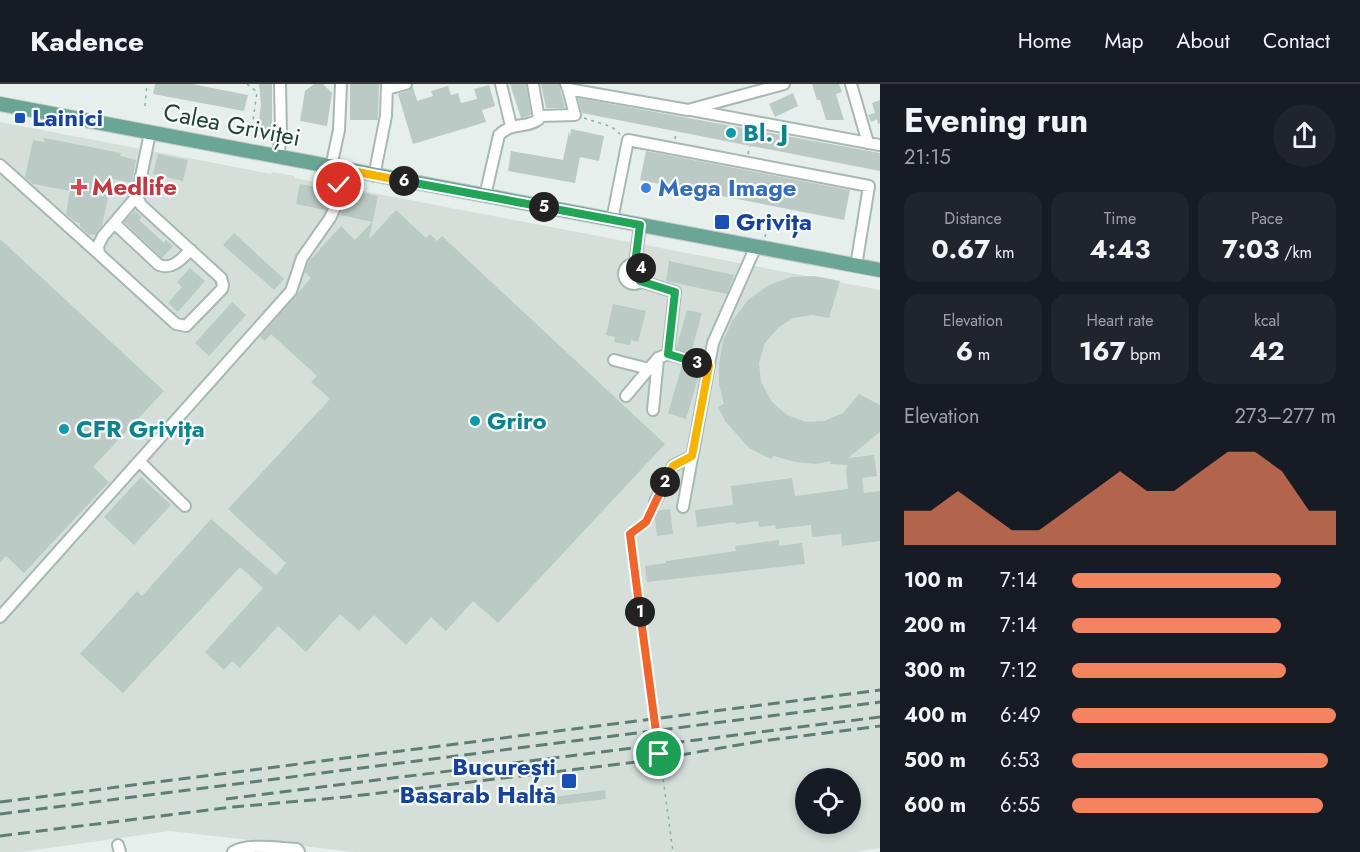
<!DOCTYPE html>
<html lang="en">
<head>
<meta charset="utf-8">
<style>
  :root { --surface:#171b24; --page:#20242c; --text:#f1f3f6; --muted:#9ea1a6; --line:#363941; --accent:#f4845f }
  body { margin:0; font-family:Jost,sans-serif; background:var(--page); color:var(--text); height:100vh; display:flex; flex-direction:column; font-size:22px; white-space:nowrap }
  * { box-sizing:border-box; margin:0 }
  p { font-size:20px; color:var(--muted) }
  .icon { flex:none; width:33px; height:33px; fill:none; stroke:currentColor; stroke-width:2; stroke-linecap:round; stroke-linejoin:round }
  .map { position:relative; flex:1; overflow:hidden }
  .details { display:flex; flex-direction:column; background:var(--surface); width:480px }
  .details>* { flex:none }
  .fabs { position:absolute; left:795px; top:684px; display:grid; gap:12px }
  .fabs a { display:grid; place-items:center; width:66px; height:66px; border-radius:50%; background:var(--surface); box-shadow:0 3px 9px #0003; font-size:30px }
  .pin { position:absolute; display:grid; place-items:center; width:51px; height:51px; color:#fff; margin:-26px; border:3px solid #fff; border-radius:50%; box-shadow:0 2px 6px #0007 }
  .km { position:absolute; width:30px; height:30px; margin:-15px; border-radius:50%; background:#222; color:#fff; font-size:16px; line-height:30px; text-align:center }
  .round { display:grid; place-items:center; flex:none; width:63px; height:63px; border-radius:32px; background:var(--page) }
  .head { display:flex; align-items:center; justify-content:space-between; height:102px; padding:0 24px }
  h1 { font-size:33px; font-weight:700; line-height:45px }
  .stats { display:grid; grid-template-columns:repeat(3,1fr); gap:9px; height:102px; padding:6px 24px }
  .stats div { display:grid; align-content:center; border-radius:15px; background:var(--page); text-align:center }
  .stats b { font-size:26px; font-weight:700 }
  .stats small { font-size:16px; font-weight:400 }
  .stats p { font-size:16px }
  .chart { height:168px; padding:12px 24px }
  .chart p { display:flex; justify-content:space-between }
  .chart svg { width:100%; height:108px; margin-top:6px; fill:var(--accent); opacity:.7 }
  ul { padding:0 24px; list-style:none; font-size:20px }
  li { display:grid; grid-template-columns:96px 72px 1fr; align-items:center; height:45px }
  li i { height:15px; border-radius:8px; background:var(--accent) }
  header { display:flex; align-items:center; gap:36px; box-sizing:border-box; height:84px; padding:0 30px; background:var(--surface); border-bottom:2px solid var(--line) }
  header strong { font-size:28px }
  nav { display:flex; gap:33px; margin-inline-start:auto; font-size:21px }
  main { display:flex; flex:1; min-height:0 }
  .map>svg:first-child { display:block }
  .built { fill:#d4dfda; fill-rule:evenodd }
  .building { fill:#bbcac4 }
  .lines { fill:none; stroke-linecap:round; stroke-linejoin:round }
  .minor-casing { stroke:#a8b8b2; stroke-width:14 }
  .major-casing { stroke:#c2cac8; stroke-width:16 }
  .path { stroke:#86b3a5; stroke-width:1.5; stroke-dasharray:3 4.5; stroke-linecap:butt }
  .minor { stroke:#fff; stroke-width:10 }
  .major { stroke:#6aa596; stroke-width:14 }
  .rail { stroke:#5f7d75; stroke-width:3; stroke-dasharray:12 6; stroke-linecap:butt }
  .path-bridge { stroke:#86b3a5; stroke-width:1.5; stroke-dasharray:3 4.5; stroke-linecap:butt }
  .split-1-casing { stroke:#fff; stroke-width:12 }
  .split-2-casing { stroke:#fff; stroke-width:12 }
  .split-3-casing { stroke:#fff; stroke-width:12 }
  .split-4-casing { stroke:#fff; stroke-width:12 }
  .split-5-casing { stroke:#fff; stroke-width:12 }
  .split-6-casing { stroke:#fff; stroke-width:12 }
  .split-7-casing { stroke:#fff; stroke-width:12 }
  .split-1 { stroke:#f0652b; stroke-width:8 }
  .split-2 { stroke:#f0652b; stroke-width:8 }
  .split-3 { stroke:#f5b400; stroke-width:8 }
  .split-4 { stroke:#22a559; stroke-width:8 }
  .split-5 { stroke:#22a559; stroke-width:8 }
  .split-6 { stroke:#22a559; stroke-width:8 }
  .split-7 { stroke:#f5b400; stroke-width:8 }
  .transit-dot { fill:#1a4fb4; stroke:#f7fbf9; stroke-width:2 }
  .culture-dot { fill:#0f9aa8; stroke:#f7fbf9; stroke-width:2 }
  .health-dot { fill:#e0444e; stroke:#f7fbf9; stroke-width:2 }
  .shop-dot { fill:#3f7fe0; stroke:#f7fbf9; stroke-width:2 }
  .labels { text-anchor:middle; stroke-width:4.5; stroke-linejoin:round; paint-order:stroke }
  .transit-label { font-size:24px; font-weight:bold; fill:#164399; stroke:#f7fbf9; text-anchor:start }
  .street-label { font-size:24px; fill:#24423a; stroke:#f7fbf9 }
  .culture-label { font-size:24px; font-weight:bold; fill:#0d838f; stroke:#f7fbf9; text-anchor:start }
  .health-label { font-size:24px; font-weight:bold; fill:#be3a42; stroke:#f7fbf9; text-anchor:start }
  .shop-label { font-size:24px; font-weight:bold; fill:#366cbe; stroke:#f7fbf9; text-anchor:start }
</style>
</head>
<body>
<header>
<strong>Kadence</strong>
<nav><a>Home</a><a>Map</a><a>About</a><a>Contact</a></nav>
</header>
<main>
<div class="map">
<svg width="880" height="768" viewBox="0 0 880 768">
  <rect width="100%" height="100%" fill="#e6efeb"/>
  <path class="built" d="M0 38 271 90 272 88 295 92V94L880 206V764L855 768H355L170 747 21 768H0ZM806 694H850V740H806Z"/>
  <path class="building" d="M155 0H192L248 11 244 27 153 10Z
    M259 0H272V47L258 45 261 21Z
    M314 0H323L332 9 327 42 300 37 305 7Z
    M350 0H379L378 36H350Z
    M510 0H526L531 31 521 34Z
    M541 0H559L565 24H546Z
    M812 0H839L842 8 836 10 844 36H826L820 16H817Z
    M489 1 495 22 482 26 486 38 413 60 398 10 408 7 413 3 417 17 433 12 431 7 448 2 451 11 458 9 461 19 477 15 474 5Z
    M793 9 798 22 775 33 769 20Z
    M578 14 880 69V87L582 29Z
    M880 16V39L878 40 877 35 871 38 868 31 875 29 872 19Z
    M571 45 604 52 599 77 580 73 575 99 508 87 511 67 563 76 569 47 570 53Z
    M44 54 121 69 120 72 136 76 132 99 112 95 102 142 95 151 88 150 80 142V139L74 137 66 130 70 107 33 100 25 93 33 56 44 58Z
    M646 67 850 106 844 136 640 96Z
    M158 70 188 76 183 97 153 90Z
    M300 100 331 106 326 126 296 120Z
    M347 105 378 112 369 155 396 126 426 154 430 150 437 157 442 152 665 360 498 539 473 517 446 547 431 533 406 561 374 531 359 547 340 530 306 568 278 542 240 584 232 577 224 586 205 568 263 504 240 483 123 609 80 570 137 507 142 512 211 435 276 491 286 479 228 425 330 315 311 298 317 292 271 250 265 257 260 253 311 194 305 188 309 177 341 142 355 156 372 138 341 131Z
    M135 127 142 133 139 136 164 159 166 156 173 162 162 174 124 138Z
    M234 149 284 195 274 206 223 161Z
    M0 155 164 307 93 383 109 398 24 489 6 472 0 479Z
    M669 177 734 191 733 195 727 210 666 197Z
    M190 184 205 197 178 228 168 219 182 203 177 198Z
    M814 192 840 197 829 234 812 231 793 234 779 243 765 259 759 279 761 298 772 318 787 331 806 338 824 337 843 329 859 310 880 321V348L848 374 874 371 877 392 862 394 864 409 880 407V457L842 462 841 450 812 453 811 441 776 445 775 441 759 443 758 437 736 440 735 438 697 443 695 426 733 421 731 402 792 394 795 412 848 405 846 386 847 381 831 380 830 377 817 380 795 378 774 372 771 375 749 364 725 337 718 323 724 320 719 301V280L723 257 732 237 748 216 769 201 791 193Z
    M232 218 246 231 209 272 195 259Z
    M613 220 646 227 638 258 631 256 630 261 614 258 615 253 606 251Z
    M687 226 702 229 691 269 676 265Z
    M682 282 700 287 686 335 668 329Z
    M141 393 171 421 134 461 104 433Z
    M670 425 673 450 657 452 654 427Z
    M779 456V462L802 459 805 480 647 498 645 482 666 479V477L736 467 735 462Z
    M605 706 606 715 555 721 554 713Z"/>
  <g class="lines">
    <g class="minor-casing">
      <path id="minor" d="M501 0 511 42
        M566 0 568 5 688 26 784 0
        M851 0 868 59
        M387 5 406 0
        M691 26 880 61
        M539 32 575 31 568 5
        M278 73 281 50 280 0
        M0 81 99 170
        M374 92 386 32 387 0
        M137 112 103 152 98 162 99 170 176 240 186 242 222 205 223 201 221 194 141 121 137 112 150 49
        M485 112 499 51C513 37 527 45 539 35L533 0
        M612 136 628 56 869 102 856 182
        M114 139 159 181C173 186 181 175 191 166
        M635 180 640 141
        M624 190a10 10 0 1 1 20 0a10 10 0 1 1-20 0Z
        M668 270 709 282
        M614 276 649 285
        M626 312 658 274 668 270 675 208 640 197
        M653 326 658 275
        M140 378 185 422
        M655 418 673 382 692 372
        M683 423 713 259 756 162
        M0 533 291 207 302 174 330 134 338 117 340 105 331 83 339 46 341 0
        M118 761 120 768
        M233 768C247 759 279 764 297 765L299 768"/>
    </g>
    <g class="major-casing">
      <path id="major" d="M0 20 880 186"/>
    </g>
    <path class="path" d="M247 0 257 8 252 44
      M145 22 147 0
      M584 34 612 43 620 50
      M675 55 676 48
      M748 70 750 62
      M765 153 770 131
      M630 450 646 438 651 427
      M642 673 659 670"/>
    <use href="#minor" class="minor"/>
    <use href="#major" class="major"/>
    <path class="rail" d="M226 715 880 633
      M0 718 880 606
      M0 730 880 618
      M0 752 233 723 346 713 645 677 762 657 880 642"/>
    <path class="path-bridge" d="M630 450 673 768"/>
  </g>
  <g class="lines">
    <g class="split-1-casing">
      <path id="split-1" d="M640 528 659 670"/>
    </g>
    <g class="split-2-casing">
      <path id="split-2" d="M640 528 630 450 646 438 665 398"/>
    </g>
    <g class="split-3-casing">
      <path id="split-3" d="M665 398 673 382 692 372 709 282 697 279"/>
    </g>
    <g class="split-4-casing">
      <path id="split-4" d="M641 184 643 191 640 197 675 208 668 270 697 279"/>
    </g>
    <g class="split-5-casing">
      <path id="split-5" d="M544 123 640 141 635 180 641 184"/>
    </g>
    <g class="split-6-casing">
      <path id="split-6" d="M404 97 544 123"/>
    </g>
    <g class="split-7-casing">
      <path id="split-7" d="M339 101 331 83 404 97"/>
    </g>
    <use href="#split-1" class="split-1"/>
    <use href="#split-2" class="split-2"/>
    <use href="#split-3" class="split-3"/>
    <use href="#split-4" class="split-4"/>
    <use href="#split-5" class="split-5"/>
    <use href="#split-6" class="split-6"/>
    <use href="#split-7" class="split-7"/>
  </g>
  <g class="transit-dot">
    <rect x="14" y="28" width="12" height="12" rx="3"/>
    <rect x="714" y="130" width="16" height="16" rx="3"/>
    <rect x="561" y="689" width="16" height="16" rx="3"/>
  </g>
  <g class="culture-dot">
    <circle cx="731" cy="49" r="6"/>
    <circle cx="475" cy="337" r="6"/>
    <circle cx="64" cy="345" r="6"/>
  </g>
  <path class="health-dot" d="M76 94h6v6h6v6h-6v6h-6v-6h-6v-6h6z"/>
  <circle class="shop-dot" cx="646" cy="104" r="6"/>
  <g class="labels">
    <g class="transit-label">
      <text x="32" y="42">Lainici</text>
      <text x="736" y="146">Grivița</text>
      <text x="556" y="691" text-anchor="end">București<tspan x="556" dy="28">Basarab Haltă</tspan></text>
    </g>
    <g class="street-label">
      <text transform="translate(232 41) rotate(11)" y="8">Calea Griviței</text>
    </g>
    <g class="culture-label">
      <text x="743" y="57">Bl. J</text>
      <text x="487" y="345">Griro</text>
      <text x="76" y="353">CFR Grivița</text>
    </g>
    <g class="health-label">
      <text x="92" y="111">Medlife</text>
    </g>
    <g class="shop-label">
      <text x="658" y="112">Mega Image</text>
    </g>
  </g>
</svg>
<div class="fabs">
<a><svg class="icon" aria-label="locate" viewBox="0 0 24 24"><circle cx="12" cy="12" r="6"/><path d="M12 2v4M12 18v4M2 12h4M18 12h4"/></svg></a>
</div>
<div class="pin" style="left:659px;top:670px;background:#1e9e55"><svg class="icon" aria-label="arrive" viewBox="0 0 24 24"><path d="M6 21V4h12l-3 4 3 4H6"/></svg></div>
<div class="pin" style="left:339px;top:101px;background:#d93025"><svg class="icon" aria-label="check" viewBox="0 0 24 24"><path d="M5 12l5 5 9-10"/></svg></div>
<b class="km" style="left:640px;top:528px">1</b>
<b class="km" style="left:665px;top:398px">2</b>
<b class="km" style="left:697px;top:279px">3</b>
<b class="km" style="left:641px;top:184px">4</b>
<b class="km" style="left:544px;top:123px">5</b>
<b class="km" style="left:404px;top:97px">6</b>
</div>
<section class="details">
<div class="head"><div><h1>Evening run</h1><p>21:15</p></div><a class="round"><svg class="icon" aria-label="share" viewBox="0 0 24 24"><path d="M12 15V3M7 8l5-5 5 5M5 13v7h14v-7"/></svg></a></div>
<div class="stats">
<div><p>Distance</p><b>0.67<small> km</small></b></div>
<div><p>Time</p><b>4:43</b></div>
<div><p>Pace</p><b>7:03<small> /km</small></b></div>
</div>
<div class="stats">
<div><p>Elevation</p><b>6<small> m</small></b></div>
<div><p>Heart rate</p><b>167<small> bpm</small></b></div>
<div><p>kcal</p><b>42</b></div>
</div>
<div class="chart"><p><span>Elevation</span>273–277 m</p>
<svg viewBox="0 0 160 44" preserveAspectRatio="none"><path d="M0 44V30L10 30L20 22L30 30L40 38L50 38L60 30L70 22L80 14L90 22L100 22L110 14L120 6L130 6L140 14L150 30L160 30V44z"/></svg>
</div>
<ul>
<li><b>100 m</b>7:14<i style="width:79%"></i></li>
<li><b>200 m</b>7:14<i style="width:79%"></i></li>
<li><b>300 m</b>7:12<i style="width:81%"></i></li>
<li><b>400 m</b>6:49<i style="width:100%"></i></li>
<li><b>500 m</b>6:53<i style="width:97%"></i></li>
<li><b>600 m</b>6:55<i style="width:95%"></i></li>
</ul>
</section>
</main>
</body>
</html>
